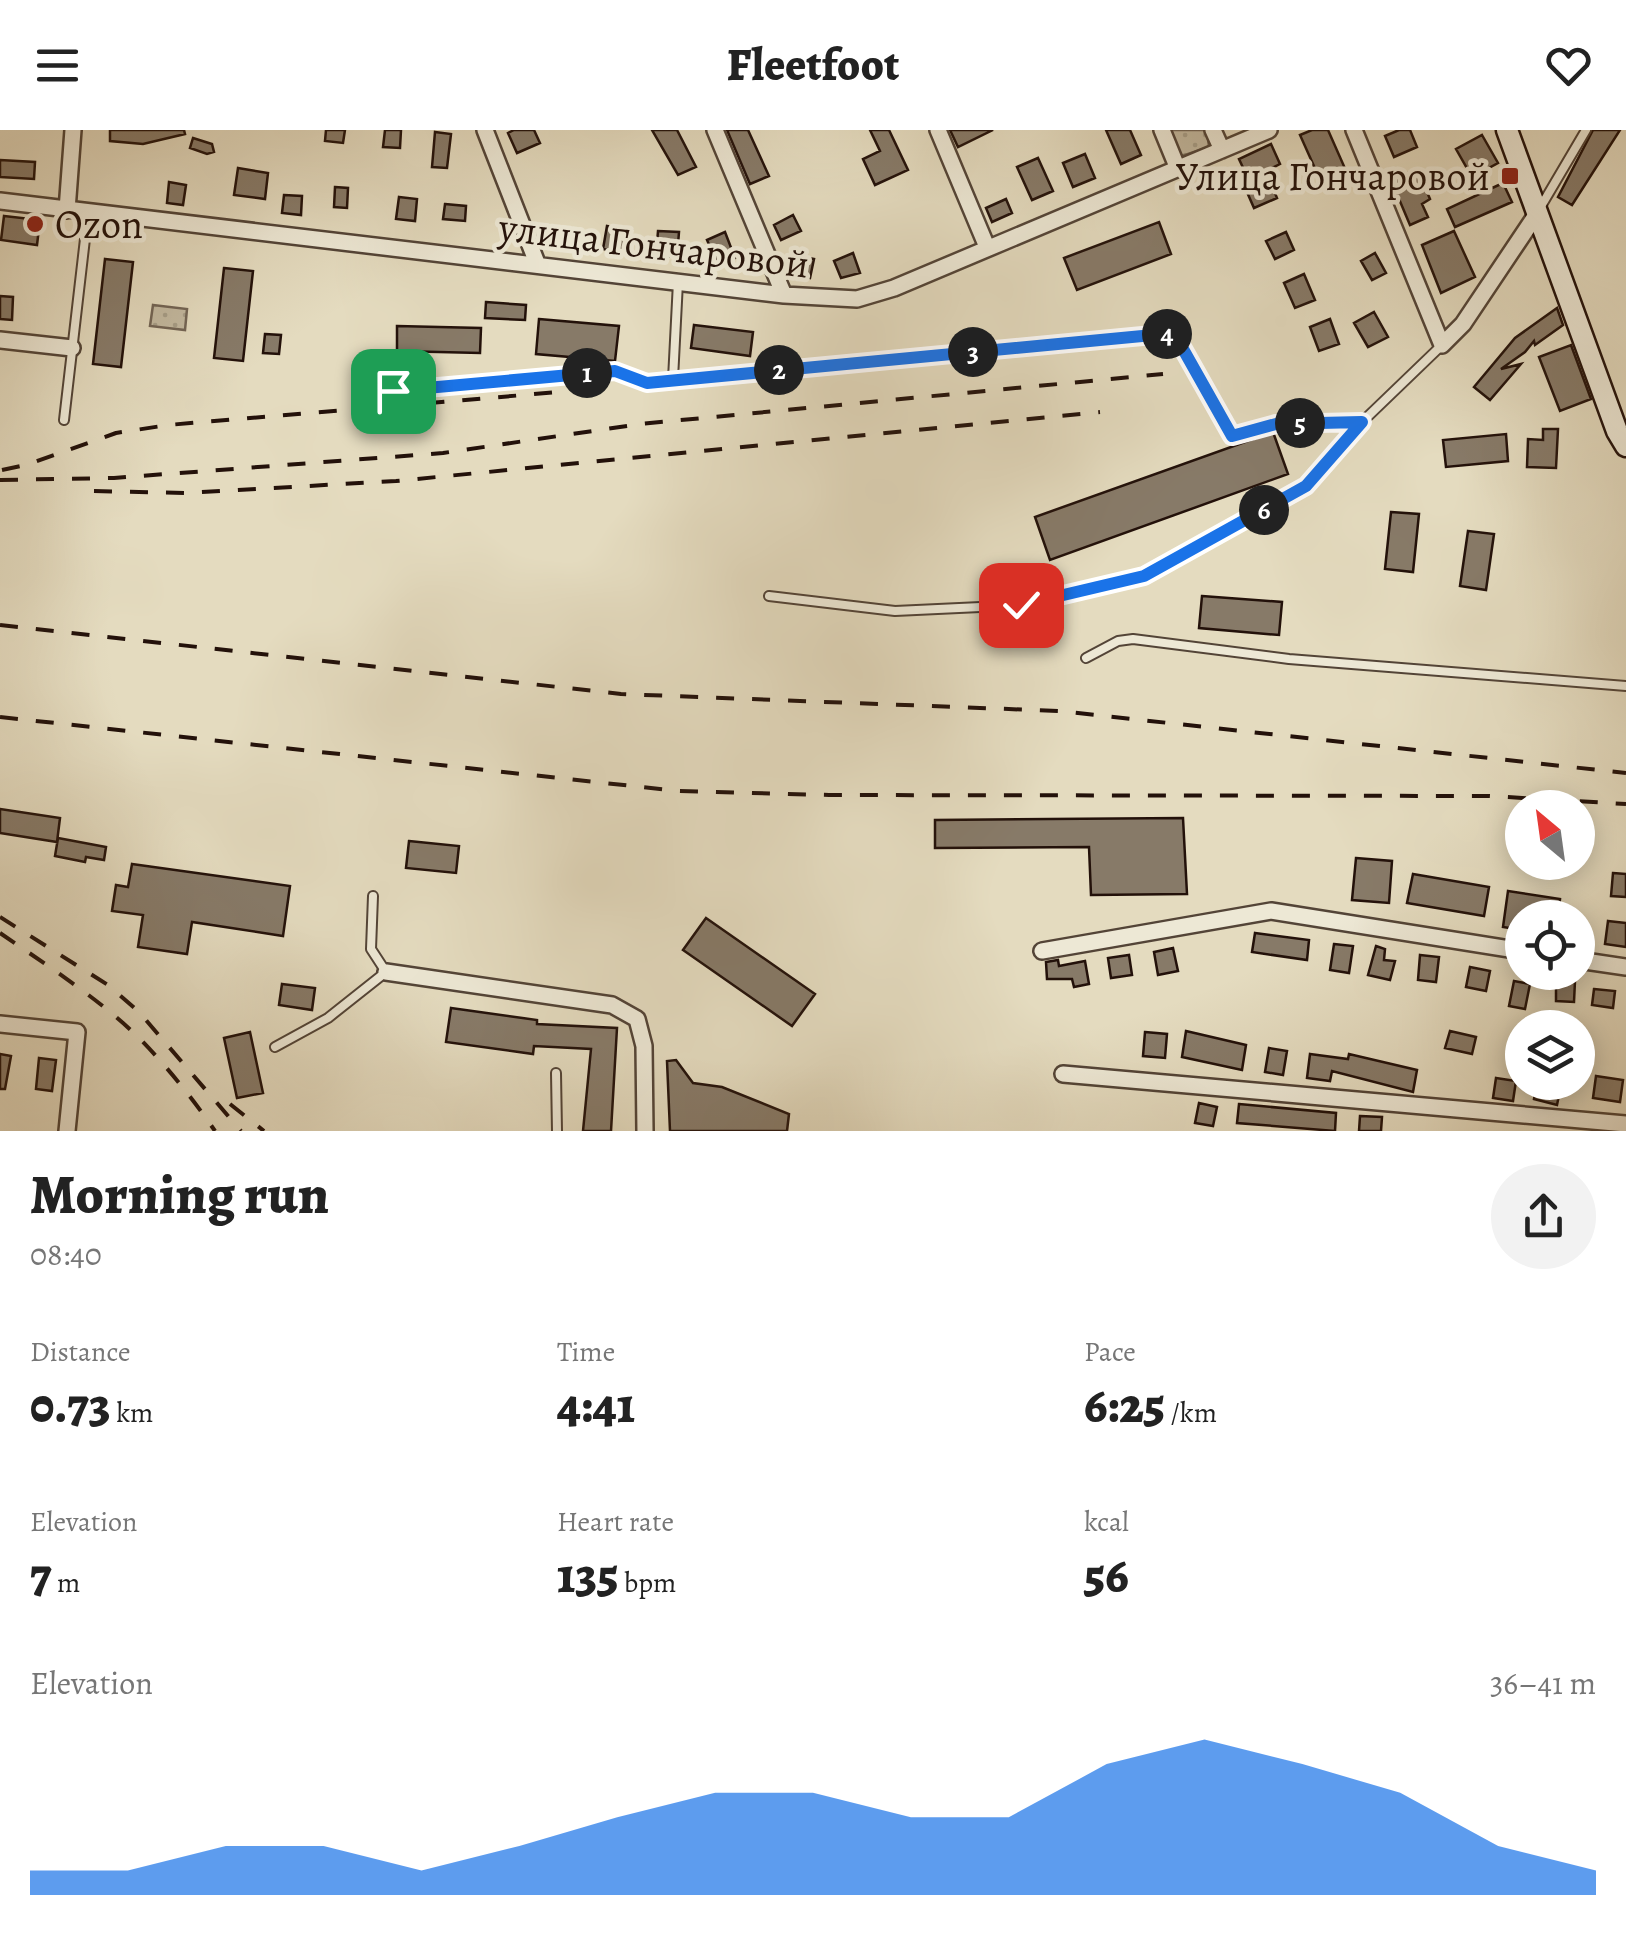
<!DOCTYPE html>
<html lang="en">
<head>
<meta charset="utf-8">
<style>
  :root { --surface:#fff; --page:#f2f2f2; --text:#222; --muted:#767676; --accent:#1a73e8 }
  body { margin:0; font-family:Alegreya,serif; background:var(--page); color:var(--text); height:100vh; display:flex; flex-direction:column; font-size:38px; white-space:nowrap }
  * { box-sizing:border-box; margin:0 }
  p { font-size:32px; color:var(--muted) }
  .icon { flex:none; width:55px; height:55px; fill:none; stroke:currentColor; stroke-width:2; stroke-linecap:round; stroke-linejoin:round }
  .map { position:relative; height:1001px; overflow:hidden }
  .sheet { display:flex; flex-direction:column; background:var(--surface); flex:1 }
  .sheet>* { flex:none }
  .needle { width:65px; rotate:331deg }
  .fabs { position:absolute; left:1505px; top:660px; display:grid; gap:20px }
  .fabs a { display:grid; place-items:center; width:90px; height:90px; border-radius:50%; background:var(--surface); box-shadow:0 5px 25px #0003; font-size:50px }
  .pin { position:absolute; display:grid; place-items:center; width:85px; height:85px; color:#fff; margin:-42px; border-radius:20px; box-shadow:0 5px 15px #0006 }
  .km { position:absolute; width:50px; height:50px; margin:-25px; border-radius:50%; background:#222; color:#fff; font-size:28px; line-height:50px; text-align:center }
  .round { display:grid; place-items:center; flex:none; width:105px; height:105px; border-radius:52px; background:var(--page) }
  .summary { display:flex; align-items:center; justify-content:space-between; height:170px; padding:0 30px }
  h1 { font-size:55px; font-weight:800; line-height:75px }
  .stats { display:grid; grid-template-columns:repeat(3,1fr); gap:15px; height:170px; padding:10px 30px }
  .stats div { display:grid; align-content:center }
  .stats b { font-size:50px; font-weight:800 }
  .stats small { font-size:28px; font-weight:400 }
  .stats p { font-size:28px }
  .chart { height:280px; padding:20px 30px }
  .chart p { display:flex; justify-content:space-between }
  .chart svg { width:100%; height:180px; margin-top:10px; fill:var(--accent); opacity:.7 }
  header { display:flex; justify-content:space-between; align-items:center; height:130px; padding:0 30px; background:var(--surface); font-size:45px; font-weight:800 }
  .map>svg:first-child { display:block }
  .grass { fill:url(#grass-dots); stroke:#736555; stroke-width:2.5 }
  .building { fill:#877a68; stroke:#23110a; stroke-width:2.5 }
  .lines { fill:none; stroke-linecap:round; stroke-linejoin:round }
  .lane-casing { stroke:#534437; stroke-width:12 }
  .street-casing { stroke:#534437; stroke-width:20 }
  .secondary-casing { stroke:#23110a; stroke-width:25 }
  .lane { stroke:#ede8d5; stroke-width:8 }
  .street { stroke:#ede8d5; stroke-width:15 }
  .secondary { stroke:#ede8d5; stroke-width:20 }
  .rail { stroke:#23110a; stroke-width:4; stroke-dasharray:18 18; stroke-linecap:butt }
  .route-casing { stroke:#fff; stroke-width:20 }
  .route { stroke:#1a73e8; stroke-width:12 }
  .poi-dot { fill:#8f2418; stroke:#ede8d5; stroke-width:4 }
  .labels { text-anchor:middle; stroke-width:9; stroke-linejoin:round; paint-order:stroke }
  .poi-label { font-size:40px; fill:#23110a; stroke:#ede8d5; text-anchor:end }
  .street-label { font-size:40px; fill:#23110a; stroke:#ede8d5 }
</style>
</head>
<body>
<header><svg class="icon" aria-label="menu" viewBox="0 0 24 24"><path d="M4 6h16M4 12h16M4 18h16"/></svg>Fleetfoot<svg class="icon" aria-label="heart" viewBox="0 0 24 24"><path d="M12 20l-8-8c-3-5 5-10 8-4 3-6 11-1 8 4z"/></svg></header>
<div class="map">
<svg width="1626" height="1001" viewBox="0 0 1626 1001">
  <defs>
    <pattern id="grass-dots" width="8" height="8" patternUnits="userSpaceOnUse" patternTransform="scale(2.5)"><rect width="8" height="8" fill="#c3b9a0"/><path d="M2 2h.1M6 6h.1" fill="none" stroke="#a79e88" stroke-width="1.8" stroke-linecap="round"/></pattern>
  </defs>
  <rect width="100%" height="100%" fill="#e4dbbf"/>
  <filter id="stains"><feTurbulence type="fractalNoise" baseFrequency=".002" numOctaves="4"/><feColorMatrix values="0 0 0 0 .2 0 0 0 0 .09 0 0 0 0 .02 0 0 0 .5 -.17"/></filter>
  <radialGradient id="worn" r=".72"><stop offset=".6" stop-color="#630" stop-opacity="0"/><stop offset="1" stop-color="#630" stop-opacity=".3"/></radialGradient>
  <path class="grass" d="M1165 0H1207L1209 17 1182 26Z
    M153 175 187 179 185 200 150 196Z"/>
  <path class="building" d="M110 0H184L185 4 143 14 110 11Z
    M326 0H345L343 13 325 11Z
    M385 0H401L400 18 383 17Z
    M514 0H534L540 13 517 23 508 3Z
    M652 0H677L696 37 678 45Z
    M727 0H748L769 46 750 54Z
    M870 0H889L908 40 875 55 863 29 880 21Z
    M950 0H993L958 17Z
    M1106 0H1130L1141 25 1121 34Z
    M1312 0H1328L1347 43 1322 54 1300 5Z
    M1399 0H1410L1417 17 1394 27 1385 6Z
    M1593 0H1620L1572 75 1558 67Z
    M435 2 451 4 447 38 432 37Z
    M1482 5 1498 33 1472 47 1456 19Z
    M193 8 212 14 214 22 207 24 190 18Z
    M1271 14 1280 34 1266 41 1277 68 1254 78 1247 62 1253 59 1239 29Z
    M1085 24 1095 48 1073 57 1063 33Z
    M1038 28 1053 61 1032 70 1017 37Z
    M0 30 35 32 34 49 0 47Z
    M238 38 268 43 265 69 234 65Z
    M1417 39 1430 69 1422 74 1428 87 1410 95 1391 50Z
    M169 52 186 55 183 75 167 73Z
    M1503 53 1512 72 1455 97 1447 79Z
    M335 57 348 58 347 78 334 77Z
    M284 65 302 66 301 85 282 83Z
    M399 67 417 69 415 91 396 89Z
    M1006 69 1012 83 992 92 986 78Z
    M445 74 466 76 465 91 443 89Z
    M793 85 801 101 781 110 774 95Z
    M4 86 40 90 37 115 1 110Z
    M1159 92 1171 124 1077 160 1064 128Z
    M607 96 632 100 628 124 603 119Z
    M658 101 679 102 677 127 656 126Z
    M1454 101 1475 147 1441 163 1422 115Z
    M725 102 735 128 718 135 707 110Z
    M1286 102 1294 120 1275 129 1266 111Z
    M853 123 860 143 841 148 834 131Z
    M1375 123 1386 143 1372 150 1361 131Z
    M794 125 814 129 810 148 790 143Z
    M105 129 133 132 121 237 93 234Z
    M224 138 253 141 243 231 214 228Z
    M1304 144 1315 170 1295 178 1284 153Z
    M0 166 13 167 12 190 0 189Z
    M486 172 526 175 525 190 485 188Z
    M1557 178 1563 195 1535 215 1534 211 1525 222 1501 239 1521 234 1490 270 1474 257 1515 208Z
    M1374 182 1388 207 1368 217 1354 193Z
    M539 189 619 196 615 231 536 224Z
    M1330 189 1339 214 1319 221 1310 197Z
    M694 195 753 202 750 226 691 218Z
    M397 196 481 198 480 223 397 221Z
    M265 204 281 205 279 224 263 223Z
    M1571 215 1591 269 1560 281 1539 227Z
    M1543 299H1558L1556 338 1527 337 1528 309 1543 310Z
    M1273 302 1288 344 1050 430 1035 387Z
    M1506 304 1508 331 1446 337 1443 310Z
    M1391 382 1419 384 1413 442 1385 439Z
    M1468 401 1494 404 1486 460 1460 456Z
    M1202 466 1282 472 1279 505 1199 498Z
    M0 679 60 688 57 712 0 703Z
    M1183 688 1187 764 1091 765 1089 717 935 718V690Z
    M58 708 106 717 104 730 86 727 85 732 55 726Z
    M409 711 459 716 456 743 406 738Z
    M1356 728 1392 731 1389 773 1352 770Z
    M132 734 290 756 283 806 192 792 187 824 138 817 143 785 112 781 116 755 128 757Z
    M1613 743 1626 744V767L1611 766Z
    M1413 744 1489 757 1484 786 1407 773Z
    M1508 761 1560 769 1558 788H1522V800L1503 797Z
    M706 788 815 864 792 896 683 820Z
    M1608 791 1626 793V817L1605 814Z
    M1255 803 1309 810 1307 830 1252 822Z
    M1334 814 1353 816 1349 843 1330 840Z
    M1376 816 1385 819 1384 830 1395 831 1390 850 1368 845Z
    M1173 818 1178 841 1158 845 1154 822Z
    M1129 825 1132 845 1111 848 1108 828Z
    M1420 825 1439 827 1436 852 1418 850Z
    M1058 830 1059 836 1085 831 1089 854 1074 857 1072 849H1047L1046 832Z
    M1470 837 1490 841 1486 861 1466 857Z
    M1556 850 1575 851 1574 872 1556 871Z
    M1514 851 1530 854 1525 879 1509 876Z
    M282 854 315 858 312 880 279 875Z
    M1594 859 1615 861 1613 878 1592 875Z
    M451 878 537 890V894L617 898 611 1001H583L591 919 534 916 533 924 446 912Z
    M1186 901 1246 915 1242 940 1182 927Z
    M1450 901 1476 907 1472 924 1445 918Z
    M250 902 263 963 237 968 224 908Z
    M1145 902 1167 904 1165 928 1143 926Z
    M1269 918 1287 921 1283 945 1265 942Z
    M0 924 11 926 5 959H0Z
    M1310 924 1348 929 1349 924 1417 940 1413 962 1332 941 1330 951 1307 948Z
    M39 928 56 930 52 961 36 959Z
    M676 930 693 953 722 957 789 984 787 1001H670L667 931Z
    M1596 946 1623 950 1620 972 1593 968Z
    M1496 948 1516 951 1513 971 1493 968Z
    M1537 952 1561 955 1557 975 1534 969Z
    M1199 973 1217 977 1213 996 1195 993Z
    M1239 974 1336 983 1335 1001 1237 993Z
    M1360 986 1382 987 1381 1001H1359Z"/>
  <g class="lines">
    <g class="lane-casing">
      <path id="lane" d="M1540 78 1586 0
        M673 249 678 152
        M393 261 615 241 647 253 1174 203 1232 306 1276 294 1362 292
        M64 290 88 83
        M769 466 895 481 1021 475 1144 446 1305 356 1362 292 1442 215
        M1086 528 1118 511 1133 509 1289 529 1626 556
        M275 917 328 888 386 842 371 819 373 766
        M556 943 557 1001"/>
    </g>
    <g class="street-casing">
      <path id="street" d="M485 0 537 133
        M715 0 784 165
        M938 0 987 117
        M1162 0 1178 39
        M1213 0 1222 20
        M1354 0 1442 215 1463 194 1538 82
        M0 71 784 165 857 169 894 158 1269 0
        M67 80 73 0
        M0 210 72 218
        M1042 821 1271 781 1522 821
        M1578 830 1626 837
        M386 842 612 875 637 889 644 916 645 1001
        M0 894 77 902 67 1001
        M1063 944 1626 994"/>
    </g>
    <g class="secondary-casing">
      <path id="secondary" d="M1507 0 1617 301 1626 316"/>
    </g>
    <use href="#lane" class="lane"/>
    <use href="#street" class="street"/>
    <use href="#secondary" class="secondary"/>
    <path class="rail" d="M2 340 26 335 116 303 168 295 559 262
      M0 350 114 348 443 323 640 294 1163 244
      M94 361 184 363 396 351 1100 282
      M0 495 621 564 1059 581 1626 643
      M0 587 678 661 829 665 1489 666 1626 674
      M0 787 108 855 139 882 241 1001
      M0 803C45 834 104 872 142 911 169 939 193 969 215 1001
      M230 974 264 1001"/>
  </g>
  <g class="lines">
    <g class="route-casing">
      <path id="route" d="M393 261 615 241 647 253 1174 203 1232 306 1276 294 1362 292 1306 356 1144 446 1021 475"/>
    </g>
    <use href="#route" class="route"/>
  </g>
  <g class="poi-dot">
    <rect x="1500" y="36" width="20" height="20" rx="5"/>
    <circle cx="35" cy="94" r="10"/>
  </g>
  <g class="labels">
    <g class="poi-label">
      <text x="1490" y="60">Улица Гончаровой</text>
      <text x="55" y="108" text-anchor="start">Ozon</text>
    </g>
    <g class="street-label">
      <text transform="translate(654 115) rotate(7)" y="14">улица Гончаровой</text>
    </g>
  </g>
  <rect width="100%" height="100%" filter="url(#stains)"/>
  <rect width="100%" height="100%" fill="url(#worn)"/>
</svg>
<div class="fabs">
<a><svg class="needle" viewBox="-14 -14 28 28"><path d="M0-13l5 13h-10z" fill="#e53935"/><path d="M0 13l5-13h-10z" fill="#767676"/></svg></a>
<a><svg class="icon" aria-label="locate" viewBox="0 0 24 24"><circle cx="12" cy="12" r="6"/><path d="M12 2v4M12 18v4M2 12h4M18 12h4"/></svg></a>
<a><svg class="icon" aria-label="layers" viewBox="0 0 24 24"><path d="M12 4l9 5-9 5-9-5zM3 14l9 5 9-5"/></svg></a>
</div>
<div class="pin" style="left:393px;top:261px;background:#1e9e55"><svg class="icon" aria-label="arrive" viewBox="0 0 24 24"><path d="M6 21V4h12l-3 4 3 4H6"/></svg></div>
<div class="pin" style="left:1021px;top:475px;background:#d93025"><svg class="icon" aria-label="check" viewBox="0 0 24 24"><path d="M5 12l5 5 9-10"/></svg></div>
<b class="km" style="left:587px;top:243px">1</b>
<b class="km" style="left:779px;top:240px">2</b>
<b class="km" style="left:973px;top:222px">3</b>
<b class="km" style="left:1167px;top:204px">4</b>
<b class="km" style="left:1300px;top:293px">5</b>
<b class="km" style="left:1264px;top:380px">6</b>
</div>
<section class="sheet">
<div class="summary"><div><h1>Morning run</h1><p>08:40</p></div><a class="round"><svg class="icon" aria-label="share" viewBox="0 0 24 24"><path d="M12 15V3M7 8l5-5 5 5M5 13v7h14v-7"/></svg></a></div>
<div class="stats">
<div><p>Distance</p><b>0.73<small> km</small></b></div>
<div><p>Time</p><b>4:41</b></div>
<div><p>Pace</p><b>6:25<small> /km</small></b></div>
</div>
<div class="stats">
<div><p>Elevation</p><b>7<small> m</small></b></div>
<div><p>Heart rate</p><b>135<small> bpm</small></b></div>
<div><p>kcal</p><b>56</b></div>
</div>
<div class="chart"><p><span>Elevation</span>36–41 m</p>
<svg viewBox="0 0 160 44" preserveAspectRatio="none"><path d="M0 44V38L10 38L20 32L30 32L40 38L50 32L60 25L70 19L80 19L90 25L100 25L110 12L120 6L130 12L140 19L150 32L160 38V44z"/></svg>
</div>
</section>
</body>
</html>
